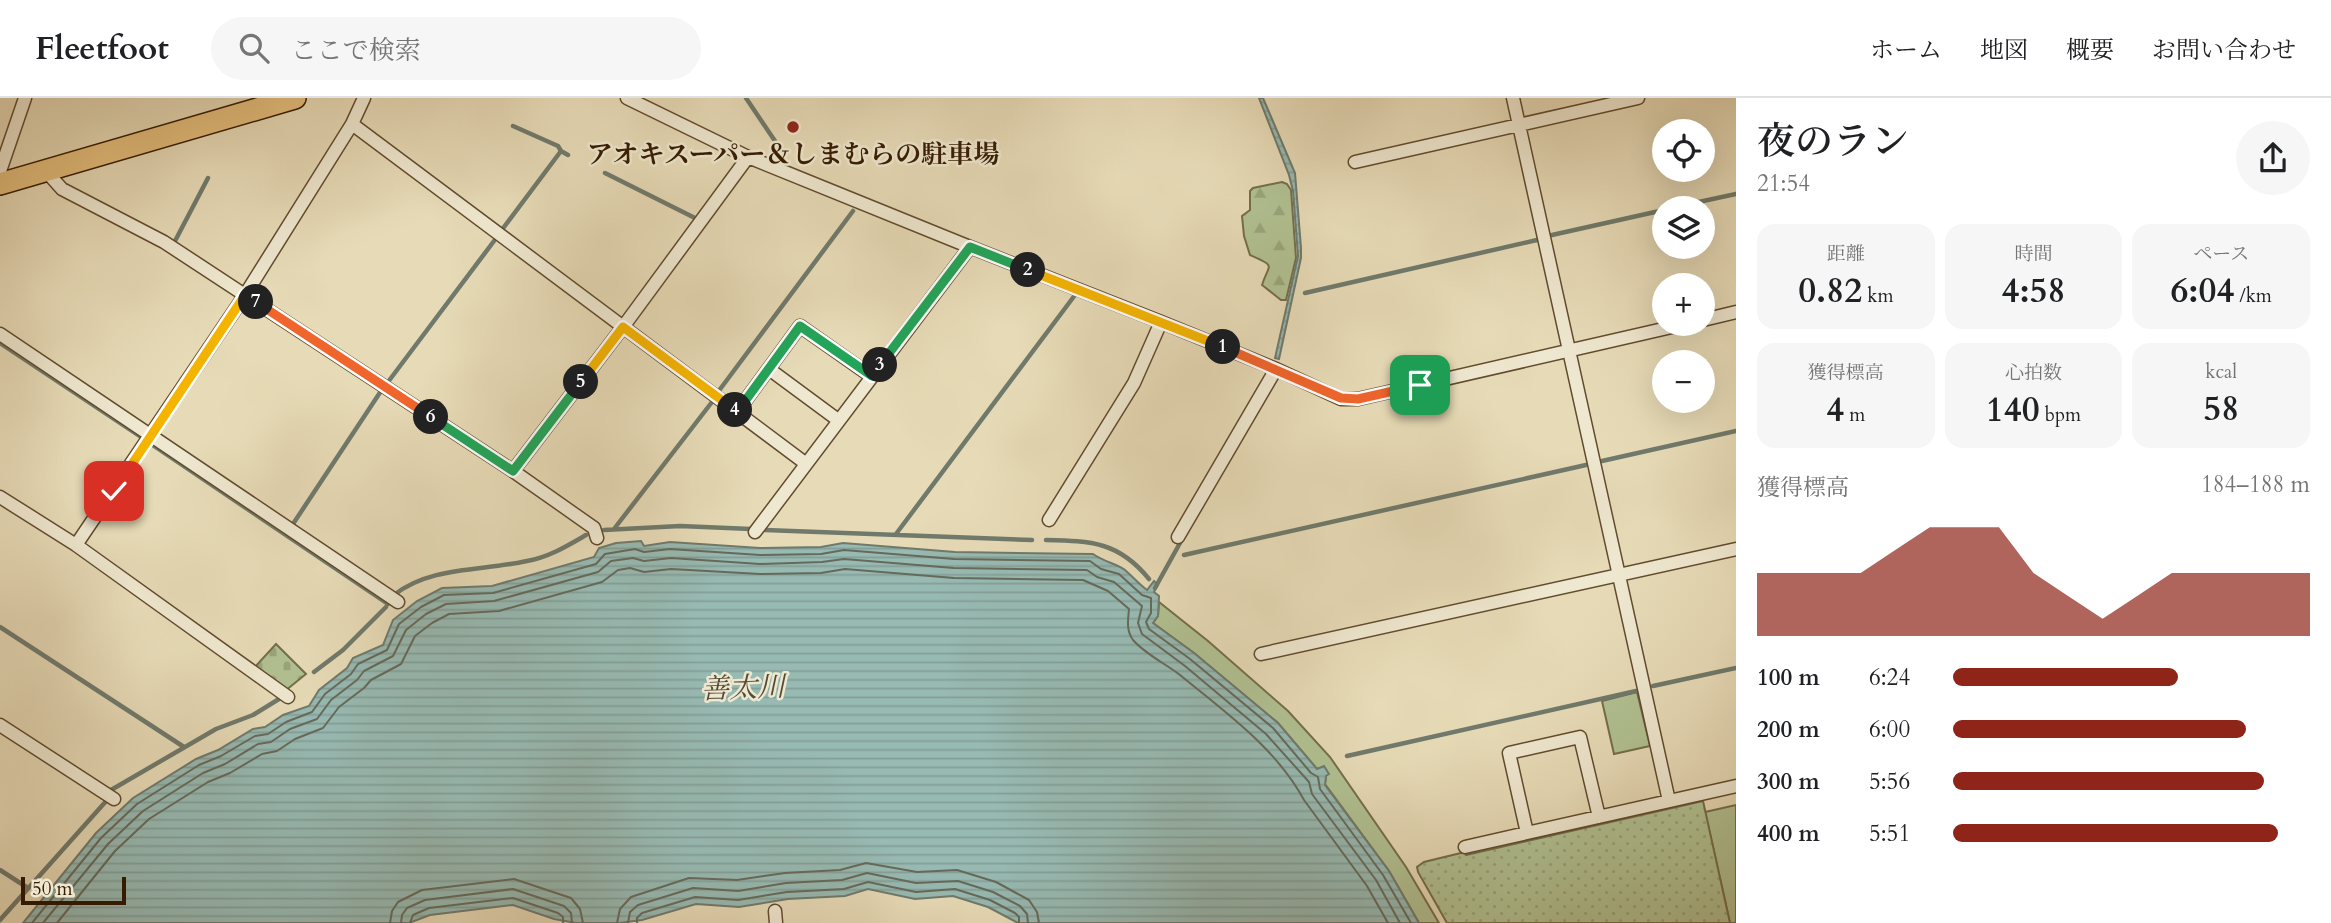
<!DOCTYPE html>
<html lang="ja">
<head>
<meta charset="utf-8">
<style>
  :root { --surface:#fff; --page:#f6f6f6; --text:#202124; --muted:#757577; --line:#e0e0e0; --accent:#8f2418 }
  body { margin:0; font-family:Cardo,"Noto Serif JP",serif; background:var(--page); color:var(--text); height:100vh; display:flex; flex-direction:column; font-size:26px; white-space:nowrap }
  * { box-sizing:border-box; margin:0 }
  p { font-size:23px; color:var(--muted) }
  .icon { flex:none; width:38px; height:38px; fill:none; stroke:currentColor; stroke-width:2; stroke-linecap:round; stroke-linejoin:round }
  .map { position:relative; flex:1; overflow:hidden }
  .drawer { display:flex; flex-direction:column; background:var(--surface); width:595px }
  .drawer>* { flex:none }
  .buttons { position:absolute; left:1652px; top:21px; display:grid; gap:14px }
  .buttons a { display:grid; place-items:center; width:63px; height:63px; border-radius:50%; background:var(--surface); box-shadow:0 7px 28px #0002; font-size:35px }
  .scale { position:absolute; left:21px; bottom:18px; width:105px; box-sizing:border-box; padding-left:7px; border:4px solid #361b01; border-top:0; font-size:19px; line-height:24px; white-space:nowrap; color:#361b01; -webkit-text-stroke:5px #efe8d0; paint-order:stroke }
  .pin { position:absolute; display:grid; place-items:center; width:60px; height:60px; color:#fff; margin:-30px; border-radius:14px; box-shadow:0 4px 10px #0006 }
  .km { position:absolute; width:35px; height:35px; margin:-18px; border-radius:50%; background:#222; color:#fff; font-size:19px; line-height:35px; text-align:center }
  .round { display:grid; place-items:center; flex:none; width:74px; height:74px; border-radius:37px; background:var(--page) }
  .head { display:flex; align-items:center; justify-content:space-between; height:119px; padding:0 21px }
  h1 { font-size:38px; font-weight:600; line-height:52px }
  .metrics { display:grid; grid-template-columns:repeat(3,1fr); gap:10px; height:119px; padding:7px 21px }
  .metrics div { display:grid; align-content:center; border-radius:18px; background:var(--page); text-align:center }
  .metrics b { font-size:35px; font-weight:600 }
  .metrics small { font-size:19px; font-weight:400 }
  .metrics p { font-size:19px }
  .chart { height:196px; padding:14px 21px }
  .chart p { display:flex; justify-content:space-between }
  .chart svg { width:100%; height:126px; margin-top:7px; fill:var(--accent); opacity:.7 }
  ul { padding:0 21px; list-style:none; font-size:23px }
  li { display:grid; grid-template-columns:112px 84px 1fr; align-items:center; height:52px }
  li i { height:18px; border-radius:9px; background:var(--accent) }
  header { display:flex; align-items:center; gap:42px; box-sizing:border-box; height:98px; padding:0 35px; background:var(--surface); border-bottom:2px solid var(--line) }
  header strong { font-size:33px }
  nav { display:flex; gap:38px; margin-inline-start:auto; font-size:24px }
  .search { width:490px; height:63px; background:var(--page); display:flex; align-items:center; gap:18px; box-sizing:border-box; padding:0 24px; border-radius:38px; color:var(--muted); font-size:26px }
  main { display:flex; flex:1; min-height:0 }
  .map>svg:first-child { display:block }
  .grass { fill:#b1c192; stroke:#746e4a; stroke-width:2 }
  .forest { fill:url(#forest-firs); stroke:#746e4a; stroke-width:2 }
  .cemetery { fill:url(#cemetery-stones); stroke:#746e4a; stroke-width:2 }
  .park { fill:url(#park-dots); stroke:#746e4a; stroke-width:2 }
  .water { fill:url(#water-rules); stroke:#707a6c; stroke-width:2 }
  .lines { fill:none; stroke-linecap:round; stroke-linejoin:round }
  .shore { stroke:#666a5a; stroke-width:2 }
  .stream { stroke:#707a6c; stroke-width:4.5 }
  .street-casing { stroke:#624b2e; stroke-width:15 }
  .highway-casing { stroke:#361b01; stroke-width:24 }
  .street { stroke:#efe8d0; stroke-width:12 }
  .highway { stroke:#e4be7c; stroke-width:21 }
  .split-1-casing { stroke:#fff; stroke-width:14 }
  .split-2-casing { stroke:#fff; stroke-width:14 }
  .split-3-casing { stroke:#fff; stroke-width:14 }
  .split-4-casing { stroke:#fff; stroke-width:14 }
  .split-5-casing { stroke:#fff; stroke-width:14 }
  .split-6-casing { stroke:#fff; stroke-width:14 }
  .split-7-casing { stroke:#fff; stroke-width:14 }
  .split-8-casing { stroke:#fff; stroke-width:14 }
  .split-1 { stroke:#f0652b; stroke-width:9 }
  .split-2 { stroke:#f5b400; stroke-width:9 }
  .split-3 { stroke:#22a559; stroke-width:9 }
  .split-4 { stroke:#22a559; stroke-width:9 }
  .split-5 { stroke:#f5b400; stroke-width:9 }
  .split-6 { stroke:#22a559; stroke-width:9 }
  .split-7 { stroke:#f0652b; stroke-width:9 }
  .split-8 { stroke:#f5b400; stroke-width:9 }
  .poi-dot { fill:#8f2418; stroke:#efe8d0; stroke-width:2.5 }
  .labels { text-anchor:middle; stroke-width:5; stroke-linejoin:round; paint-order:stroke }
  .poi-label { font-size:26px; font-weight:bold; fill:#361b01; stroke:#efe8d0 }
  .water-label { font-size:28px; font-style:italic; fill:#534b36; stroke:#efe8d0 }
</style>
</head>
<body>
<header>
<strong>Fleetfoot</strong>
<div class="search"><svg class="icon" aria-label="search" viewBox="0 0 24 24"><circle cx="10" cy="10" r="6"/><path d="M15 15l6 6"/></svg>ここで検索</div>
<nav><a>ホーム</a><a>地図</a><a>概要</a><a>お問い合わせ</a></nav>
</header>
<main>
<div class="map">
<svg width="1736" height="825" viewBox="0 0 1736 825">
  <defs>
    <pattern id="forest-firs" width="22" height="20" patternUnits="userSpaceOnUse" patternTransform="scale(1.75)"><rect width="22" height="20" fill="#b1c192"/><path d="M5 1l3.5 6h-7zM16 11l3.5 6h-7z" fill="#99a57c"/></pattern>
    <pattern id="cemetery-stones" width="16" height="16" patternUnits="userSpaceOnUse" patternTransform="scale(1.75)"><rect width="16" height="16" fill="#b1c192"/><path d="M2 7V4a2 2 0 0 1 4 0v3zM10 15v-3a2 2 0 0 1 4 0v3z" fill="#99a57c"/></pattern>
    <pattern id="park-dots" width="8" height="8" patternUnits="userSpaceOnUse" patternTransform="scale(1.75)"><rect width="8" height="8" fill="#b1c192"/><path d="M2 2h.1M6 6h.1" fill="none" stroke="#99a57c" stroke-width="1.8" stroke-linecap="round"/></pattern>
    <pattern id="water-rules" width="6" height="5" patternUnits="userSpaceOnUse" patternTransform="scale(1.75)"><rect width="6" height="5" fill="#97bab3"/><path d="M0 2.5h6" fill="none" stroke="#839f98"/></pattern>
  </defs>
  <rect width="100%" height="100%" fill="#e7dbb7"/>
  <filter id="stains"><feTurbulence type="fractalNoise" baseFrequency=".00286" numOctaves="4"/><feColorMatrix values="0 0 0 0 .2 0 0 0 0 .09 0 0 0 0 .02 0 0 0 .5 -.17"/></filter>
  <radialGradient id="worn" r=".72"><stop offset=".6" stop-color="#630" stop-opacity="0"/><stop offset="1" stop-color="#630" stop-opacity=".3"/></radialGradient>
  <path class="grass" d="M1159 504 1208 543 1288 613 1330 659 1406 769 1439 825H1419L1389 773 1325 686 1326 678 1323 669 1317 671 1278 625 1194 555 1153 525 1158 518Z
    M1637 594 1650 648 1614 656 1602 603Z
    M1736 707V825H1730L1705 714Z"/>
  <path class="forest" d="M1282 84 1287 86 1291 92 1296 160 1286 202H1281L1262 187C1269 165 1277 169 1250 157L1244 138 1242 118 1250 112V93L1253 90Z"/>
  <path class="cemetery" d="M276 546 306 576 285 593 254 570Z"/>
  <path class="park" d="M1703 703 1730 825H1447L1418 774 1417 769 1424 764 1465 754 1466 757Z"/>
  <path class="water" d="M1259 0H1263L1295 75 1301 150V160L1279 261 1275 260 1298 158 1293 93 1289 77Z
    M641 443 644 448 670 444 760 450 821 449 843 445 955 454 1093 456C1104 464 1118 466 1125 472 1132 478 1139 486 1147 492L1154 483 1158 487 1154 494 1159 498 1158 518 1153 525 1194 555 1278 625 1317 671 1324 668 1329 676 1326 678 1325 687 1389 773 1419 825H1018L988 809 953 798 915 801 868 791 845 798 788 801 739 809 696 806 642 822 619 825H576L554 821 513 807 430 817 409 825H23L96 735 133 700 196 661 218 652 253 631 265 629 283 617 309 608 319 592 347 570 353 560 383 547 393 522 417 503 442 490 492 488 594 459 599 450 616 445Z"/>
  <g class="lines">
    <path class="shore" d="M32 825 101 740 137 706 199 667 221 658 255 638 268 636 286 624 312 614 325 596 351 576 358 566 387 552 399 526 421 509 444 497 493 495 596 466 605 456 635 451 644 454 670 451 760 457 821 456 844 452 954 461 1090 463 1101 471 1119 476 1142 497 1151 500V515L1146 524 1149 531 1190 561 1273 630 1311 675 1318 679 1320 691 1383 777 1411 825
      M43 825 108 746 143 713 203 675 225 666 258 646 271 644 290 631 317 621 331 602 357 582 364 573 393 558 406 532 426 516 446 506 494 503 598 474 611 463 633 460 644 463 671 460 760 466 822 464 844 461 954 470 1087 472 1097 479 1114 484 1142 508 1138 525 1142 536 1185 568 1266 636 1309 684 1312 696 1376 782 1400 825
      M57 825 115 753 149 721 208 684 230 675 262 656 277 653 295 641 323 630 339 609 364 590 371 582 401 566 415 538 432 525 449 516 499 513 602 484 618 472 630 470 644 474 671 471 760 476 821 475 845 471 954 480 1083 482 1108 493 1129 511C1128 522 1126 532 1133 542 1145 556 1166 566 1180 577 1225 614 1276 650 1304 702L1367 788 1388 825
      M390 825 392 813 398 804 422 792 514 781 571 800 580 811 583 825
      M401 825 402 817 407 810 425 802 513 791 564 808 571 815 572 825
      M410 825 413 817 429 810 513 800 558 815 563 819V825
      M617 825 620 811 631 799 689 780 737 782 785 775 840 772 866 765 917 774 957 772 996 784 1029 802 1037 814 1039 825
      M628 825 630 814 638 807 693 790 738 793 786 785 842 782 867 775 916 785 958 783 993 794 1020 808 1027 816 1028 825
      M637 825V820L642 815 695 799 738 802 787 794 844 791 868 784 916 794 955 791 990 802 1015 815 1019 819V825"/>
    <path class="stream" d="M746 0 775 43
      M513 28 558 48 561 53
      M605 75 695 120
      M1671 110 1736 96
      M501 133 561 53 568 57
      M1552 137 1664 112
      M175 143 208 80
      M1305 195 1537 142
      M0 245 141 339
      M388 284 494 143
      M718 294 853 113
      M154 348 388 506
      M1602 363 1736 333
      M291 429 381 293
      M614 431 712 304
      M604 432 680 428 751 431
      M765 432 1032 442
      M896 436 1075 197
      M1046 442C1092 443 1119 444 1149 481
      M1184 457 1586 367
      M1155 490 1180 445
      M394 497C430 468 483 473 527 463 549 459 567 448 586 437
      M0 529 184 649
      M314 574 343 552 386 509
      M1653 588 1736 570
      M1347 658 1636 593
      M111 692 216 631 253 617 279 601
      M0 772 28 790
      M0 822 108 701"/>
    <g class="street-casing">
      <path id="street" d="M627 0 748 59 970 149 1161 224 1276 271 1341 301H1358L1685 226
        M1513 0 1669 703
        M352 26 805 365
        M1355 64 1638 0
        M45 72 62 91 164 144 513 373 594 430 597 440
        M0 73 25 0
        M1703 222 1736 214
        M0 236 398 504
        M769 271 838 322
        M737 314 800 228 871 278
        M513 373 623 229 748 59
        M0 399 76 447 288 599
        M1049 422 1134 285 1161 224
        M755 434 970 149
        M1178 439 1276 271
        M76 447 245 197 352 26 364 0
        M1261 556 1736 451
        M0 627 114 701
        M1527 735 1509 655 1580 639 1599 719
        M1465 749 1736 688
        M775 813 776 825"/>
    </g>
    <g class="highway-casing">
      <path id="highway" d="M0 86 295 0"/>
    </g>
    <use href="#street" class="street"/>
    <use href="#highway" class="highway"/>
  </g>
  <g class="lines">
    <g class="split-1-casing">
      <path id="split-1" d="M1223 249 1341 300 1358 301 1420 287"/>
    </g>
    <g class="split-2-casing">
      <path id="split-2" d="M1028 172 1223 249"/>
    </g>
    <g class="split-3-casing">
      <path id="split-3" d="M880 267 970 149 1028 172"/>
    </g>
    <g class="split-4-casing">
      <path id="split-4" d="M735 312 737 314 800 228 872 278 880 267"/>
    </g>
    <g class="split-5-casing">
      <path id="split-5" d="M581 284 623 229 735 312"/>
    </g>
    <g class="split-6-casing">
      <path id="split-6" d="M431 319 513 373 581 284"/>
    </g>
    <g class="split-7-casing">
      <path id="split-7" d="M256 204 431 319"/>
    </g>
    <g class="split-8-casing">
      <path id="split-8" d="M114 393 245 197 256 204"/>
    </g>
    <use href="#split-1" class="split-1"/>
    <use href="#split-2" class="split-2"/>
    <use href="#split-3" class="split-3"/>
    <use href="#split-4" class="split-4"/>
    <use href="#split-5" class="split-5"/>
    <use href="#split-6" class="split-6"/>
    <use href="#split-7" class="split-7"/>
    <use href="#split-8" class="split-8"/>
  </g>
  <circle class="poi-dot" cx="793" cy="29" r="7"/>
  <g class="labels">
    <g class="poi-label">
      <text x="793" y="65">アオキスーパー＆しまむらの駐車場</text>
    </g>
    <g class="water-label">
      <text transform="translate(743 589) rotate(-2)" y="10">善太川</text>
    </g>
  </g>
  <rect width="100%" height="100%" filter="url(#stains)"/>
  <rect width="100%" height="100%" fill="url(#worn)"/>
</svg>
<div class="buttons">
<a><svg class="icon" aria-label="locate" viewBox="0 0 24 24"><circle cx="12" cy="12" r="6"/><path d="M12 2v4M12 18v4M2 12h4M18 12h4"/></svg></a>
<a><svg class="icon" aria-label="layers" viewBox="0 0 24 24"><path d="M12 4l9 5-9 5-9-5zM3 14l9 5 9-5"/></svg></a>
<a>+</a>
<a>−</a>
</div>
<div class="scale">50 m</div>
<div class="pin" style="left:1420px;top:287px;background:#1e9e55"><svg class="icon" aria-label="arrive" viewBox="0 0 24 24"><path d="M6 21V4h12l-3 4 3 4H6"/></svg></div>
<div class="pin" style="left:114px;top:393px;background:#d93025"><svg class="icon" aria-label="check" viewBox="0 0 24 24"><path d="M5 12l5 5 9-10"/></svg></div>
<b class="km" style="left:1223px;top:249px">1</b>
<b class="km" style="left:1028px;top:172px">2</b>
<b class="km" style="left:880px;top:267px">3</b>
<b class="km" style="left:735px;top:312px">4</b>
<b class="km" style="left:581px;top:284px">5</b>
<b class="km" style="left:431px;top:319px">6</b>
<b class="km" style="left:256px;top:204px">7</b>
</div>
<section class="drawer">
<div class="head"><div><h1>夜のラン</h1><p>21:54</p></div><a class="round"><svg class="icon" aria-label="share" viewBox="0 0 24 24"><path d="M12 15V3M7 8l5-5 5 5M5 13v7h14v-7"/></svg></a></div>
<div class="metrics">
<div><p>距離</p><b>0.82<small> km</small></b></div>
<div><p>時間</p><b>4:58</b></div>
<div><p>ペース</p><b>6:04<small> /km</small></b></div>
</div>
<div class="metrics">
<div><p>獲得標高</p><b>4<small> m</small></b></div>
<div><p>心拍数</p><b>140<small> bpm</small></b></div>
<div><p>kcal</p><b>58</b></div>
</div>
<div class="chart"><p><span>獲得標高</span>184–188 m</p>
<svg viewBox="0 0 160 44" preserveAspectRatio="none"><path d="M0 44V22L10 22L20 22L30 22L40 14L50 6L60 6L70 6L80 22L90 30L100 38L110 30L120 22L130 22L140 22L150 22L160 22V44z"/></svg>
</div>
<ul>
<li><b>100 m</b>6:24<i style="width:63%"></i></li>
<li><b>200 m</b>6:00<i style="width:82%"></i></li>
<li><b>300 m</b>5:56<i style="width:87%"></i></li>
<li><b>400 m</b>5:51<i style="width:91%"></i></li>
</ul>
</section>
</main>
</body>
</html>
